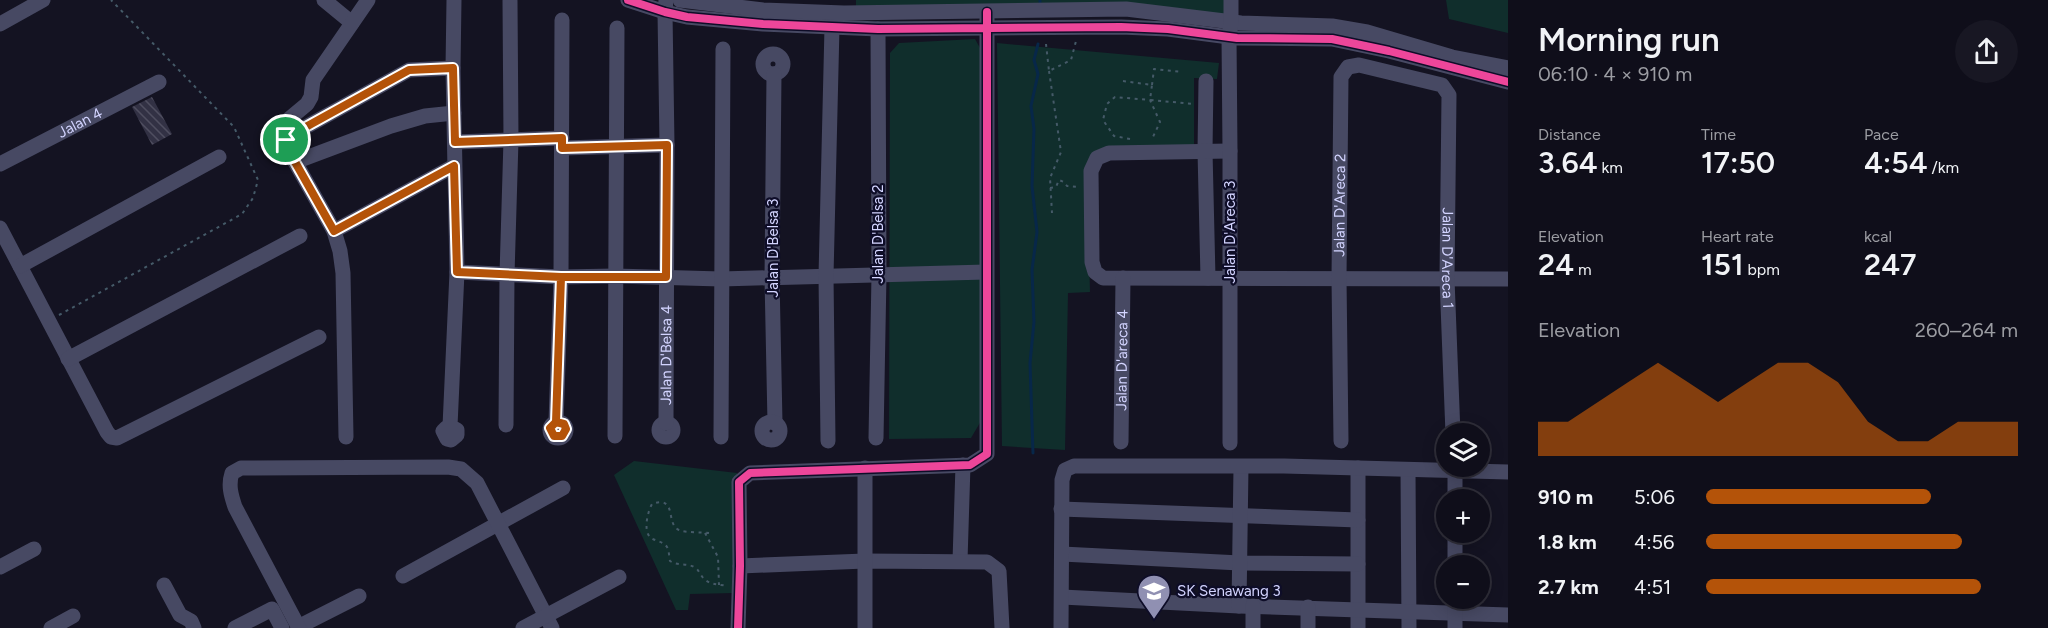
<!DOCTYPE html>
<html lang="en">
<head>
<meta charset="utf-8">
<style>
  :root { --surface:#0f0e1a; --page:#181723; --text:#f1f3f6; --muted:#9b9ca2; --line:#2f2e39; --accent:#b45309 }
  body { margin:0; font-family:Figtree,sans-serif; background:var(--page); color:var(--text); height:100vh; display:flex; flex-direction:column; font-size:22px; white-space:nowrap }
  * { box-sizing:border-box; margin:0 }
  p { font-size:20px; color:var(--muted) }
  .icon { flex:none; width:33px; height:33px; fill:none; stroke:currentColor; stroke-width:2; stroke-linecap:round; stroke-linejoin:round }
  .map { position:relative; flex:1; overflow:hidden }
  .side { display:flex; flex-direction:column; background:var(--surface); width:540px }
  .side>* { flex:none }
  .fabs { position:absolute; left:1436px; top:423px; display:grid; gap:12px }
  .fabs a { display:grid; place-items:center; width:54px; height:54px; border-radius:50%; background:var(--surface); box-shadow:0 3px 15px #0003,0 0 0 2px var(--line); font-size:30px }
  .pin { position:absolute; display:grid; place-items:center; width:51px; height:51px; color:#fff; margin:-26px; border:3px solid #fff; border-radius:50%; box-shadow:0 2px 6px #0007 }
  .round { display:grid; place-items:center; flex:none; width:63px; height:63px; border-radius:32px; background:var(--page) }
  .headline { display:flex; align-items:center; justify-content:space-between; height:102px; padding:0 30px }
  h1 { font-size:33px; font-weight:600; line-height:45px }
  .metrics { display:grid; grid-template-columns:repeat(3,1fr); gap:9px; height:102px; padding:6px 30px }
  .metrics div { display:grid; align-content:center }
  .metrics b { font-size:30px; font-weight:600 }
  .metrics small { font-size:16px; font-weight:400 }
  .metrics p { font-size:16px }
  .chart { height:168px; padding:12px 30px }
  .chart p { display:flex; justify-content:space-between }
  .chart svg { width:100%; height:108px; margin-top:6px; fill:var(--accent); opacity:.7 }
  ul { padding:0 30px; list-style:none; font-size:20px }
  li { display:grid; grid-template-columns:96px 72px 1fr; align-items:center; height:45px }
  li i { height:15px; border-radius:8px; background:var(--accent) }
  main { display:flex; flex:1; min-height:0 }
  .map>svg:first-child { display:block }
  .green { fill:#102e2c }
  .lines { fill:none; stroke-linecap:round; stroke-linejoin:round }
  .stream { stroke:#072749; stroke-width:3 }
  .building { fill:url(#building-back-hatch) }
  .path { stroke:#455a68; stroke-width:2; stroke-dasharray:3 4.5; stroke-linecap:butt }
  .minor { stroke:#474963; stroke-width:15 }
  .cycleway-casing { stroke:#0e0d28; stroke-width:11 }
  .cycleway { stroke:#ed469a; stroke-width:8 }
  .route-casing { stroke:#fff; stroke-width:12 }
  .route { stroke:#b45309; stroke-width:8 }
  .labels { text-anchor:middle; stroke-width:4.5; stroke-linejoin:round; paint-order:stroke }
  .street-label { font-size:15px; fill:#d3d4ff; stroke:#0e0d28 }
  .poi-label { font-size:15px; fill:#d3d4ff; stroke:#0e0d28; text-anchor:start }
</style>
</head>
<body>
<main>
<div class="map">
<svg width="1508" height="628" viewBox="0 0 1508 628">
  <defs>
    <pattern id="building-back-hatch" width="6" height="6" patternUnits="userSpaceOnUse" patternTransform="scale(1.5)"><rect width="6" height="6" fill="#323144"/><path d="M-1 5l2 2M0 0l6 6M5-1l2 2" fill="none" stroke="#4f4e60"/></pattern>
  </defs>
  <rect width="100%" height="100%" fill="#141322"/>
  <path class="green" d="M856 0H1225V15L856 8Z
    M1446 0H1508V33L1449 19Z
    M975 39 984 55 981 421 971 438 889 439 890 53 899 43Z
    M997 43 1219 63 1217 79 1194 78V149L1101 151 1087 179 1090 292 1068 293 1065 450 1002 446Z
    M634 461 737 473 734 593 690 594 688 610H676L614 475Z"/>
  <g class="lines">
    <path class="stream" d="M1040 0V2
      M1033 453 1030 363 1034 322 1032 270 1037 232 1032 186 1034 129 1031 106 1038 74 1034 60 1038 44"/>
  </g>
  <path class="building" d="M152 97 172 134 152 145 132 107Z"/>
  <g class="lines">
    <path class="path" d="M1046 44 1049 71 1071 60 1076 41
      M1049 71 1061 152 1050 178 1052 213
      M1123 81 1152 85 1150 100 1194 104
      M1152 85 1154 69 1182 72
      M1130 139 1114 136 1103 120 1107 104 1115 97 1150 100 1160 122 1152 139
      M1050 188 1056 187 1059 180 1064 182 1067 186 1078 187
      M59 315 242 214 253 198 258 180 234 127 111 0
      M705 533 718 557 719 585
      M709 533C701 532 687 533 679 530 665 524 678 495 652 504 648 511 643 530 650 537 654 541 663 541 667 547 669 550 669 556 670 561 678 566 687 563 694 567 699 570 698 571 701 575 707 585 717 584 728 586"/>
    <g class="minor">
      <path d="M324 0 352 23"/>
      <path d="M628 0 665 12 687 17 763 24 878 29 1121 27 1168 29 1237 38 1332 39 1389 51 1508 82"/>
      <path d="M680 0 763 10 844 13 1126 9 1241 23 1332 26 1367 32 1452 57 1508 68"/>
      <path d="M0 24 43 0"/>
      <circle cx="773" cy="64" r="10"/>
      <path d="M774 74 772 278 775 423"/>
      <path d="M1206 81 1205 151 1208 278"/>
      <path d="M289 119 307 104 311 97 313 80 368 0"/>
      <path d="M455 142 562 138"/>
      <path d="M562 148 667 145"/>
      <path d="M1230 151 1109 153 1097 158 1091 171 1092 262 1095 272 1103 278 1508 279"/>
      <path d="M295 162 391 126 425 116 454 113"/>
      <path id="s1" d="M0 164 159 82"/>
      <path d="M0 228 107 432 111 437 117 438 319 337"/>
      <path d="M334 231 286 146V140L293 134 409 70 453 68"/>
      <path d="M20 266 219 157"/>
      <path d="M457 272 561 277 615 276 721 279 986 272"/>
      <path d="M68 359 300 236"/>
      <path d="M556 422 561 277 562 20"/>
      <circle cx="558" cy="430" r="8"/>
      <circle cx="771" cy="431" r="9"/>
      <circle cx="666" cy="430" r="7"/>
      <path id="s2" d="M666 423 667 145 665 12 666 0"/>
      <path d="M506 425 507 275 511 140 510 1"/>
      <path d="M450 426 457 430V435L451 440 447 439 443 431 446 428 450 426 457 272 453 68 454 0"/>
      <path d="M615 436 617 28"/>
      <path d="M346 437 343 273 340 251 334 231 454 166"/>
      <path d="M721 437 723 49"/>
      <path d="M876 438 879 275 878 29"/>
      <path d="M828 441 826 276 832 27"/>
      <path id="s3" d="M1341 441 1339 278 1341 77 1348 67 1359 65 1442 85 1449 95 1447 279 1453 434"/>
      <path id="s4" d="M1121 442 1123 278"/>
      <path d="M1230 443V151L1229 37 1231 22V0"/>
      <path d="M1358 468V628"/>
      <path d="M1408 470 1409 628"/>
      <path d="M1455 471V500"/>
      <path d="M1061 509 1358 520"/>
      <path d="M1455 532V566"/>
      <path d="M1062 554 1240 563 1358 564"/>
      <path d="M960 561 963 465"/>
      <path d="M740 566 865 561 987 562 999 571 1002 628"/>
      <path d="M0 567 34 549"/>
      <path d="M403 576 563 488"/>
      <path d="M164 585 180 615 191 621 194 628"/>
      <path d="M1062 597 1239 606 1508 615"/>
      <path d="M1455 598V628"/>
      <path d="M1239 606 1241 467"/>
      <path d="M1253 606V628"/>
      <path d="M298 627 359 596"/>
      <path d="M51 628 73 616"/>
      <path d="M235 628 272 609 282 628"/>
      <path d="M299 628 235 507C231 495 228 485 232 473L241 468 448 467 461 469 477 483 552 628"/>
      <path d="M523 628 619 577"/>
      <path d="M738 628 740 566 739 482 750 473 970 465 987 454V12"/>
      <path d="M865 628V468"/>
      <path d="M1061 628 1062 480 1065 470 1074 466H1284L1508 472"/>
      <path d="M1308 628V607"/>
    </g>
    <g class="cycleway-casing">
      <path id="cycleway" d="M628 0 665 12 687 17 763 24 878 29 1121 27 1168 29 1237 38 1332 39 1389 51 1508 82
        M738 628 740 566 739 482 750 473 970 465 987 454V12"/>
    </g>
    <use href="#cycleway" class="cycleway"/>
  </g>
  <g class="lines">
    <g class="route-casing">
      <path id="route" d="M286 140V146L334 231 454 166 457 272 561 277 556 422 550 428 554 436H562L566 429 564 424 556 422 561 277H666L667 145 562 148V138L455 142 453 68 409 70 293 134 286 140"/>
    </g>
    <use href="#route" class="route"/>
  </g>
  <defs>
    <g id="school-pin" transform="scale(1.725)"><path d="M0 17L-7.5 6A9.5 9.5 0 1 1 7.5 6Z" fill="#9090b2" stroke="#0e0d28"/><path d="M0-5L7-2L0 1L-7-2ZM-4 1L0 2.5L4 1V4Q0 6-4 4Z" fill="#fff"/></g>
  </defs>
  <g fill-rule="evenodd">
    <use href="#school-pin" x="1154" y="591"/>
  </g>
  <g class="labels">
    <g class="street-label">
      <text dy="5" stroke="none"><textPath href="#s1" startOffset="90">Jalan 4</textPath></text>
      <text dy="5" stroke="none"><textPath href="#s3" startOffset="236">Jalan D'Areca 2</textPath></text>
      <text transform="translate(1230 232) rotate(-90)" y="5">Jalan D'Areca 3</text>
      <text transform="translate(878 234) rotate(-90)" y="5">Jalan D'Belsa 2</text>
      <text transform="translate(773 248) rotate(-90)" y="5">Jalan D'Belsa 3</text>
      <text dy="5" stroke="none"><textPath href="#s3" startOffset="648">Jalan D'Areca 1</textPath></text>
      <text dy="5" stroke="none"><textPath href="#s2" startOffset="68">Jalan D'Belsa 4</textPath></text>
      <text dy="5" stroke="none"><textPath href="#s4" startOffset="82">Jalan D'areca 4</textPath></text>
    </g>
    <g class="poi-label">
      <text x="1177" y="596">SK Senawang 3</text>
    </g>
  </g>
</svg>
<div class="fabs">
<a><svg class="icon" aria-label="layers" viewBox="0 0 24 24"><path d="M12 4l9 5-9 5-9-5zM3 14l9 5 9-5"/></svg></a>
<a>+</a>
<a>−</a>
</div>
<div class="pin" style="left:286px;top:140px;background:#1e9e55"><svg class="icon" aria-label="arrive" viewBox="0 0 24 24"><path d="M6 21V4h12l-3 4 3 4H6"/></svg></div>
</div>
<section class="side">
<div class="headline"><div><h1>Morning run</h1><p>06:10 · 4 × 910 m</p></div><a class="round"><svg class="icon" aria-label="share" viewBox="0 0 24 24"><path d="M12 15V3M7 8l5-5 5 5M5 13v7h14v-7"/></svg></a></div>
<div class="metrics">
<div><p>Distance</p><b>3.64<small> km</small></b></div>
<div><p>Time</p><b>17:50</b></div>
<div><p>Pace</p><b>4:54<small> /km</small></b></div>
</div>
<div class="metrics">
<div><p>Elevation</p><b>24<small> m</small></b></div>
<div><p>Heart rate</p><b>151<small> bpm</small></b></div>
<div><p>kcal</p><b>247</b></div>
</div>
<div class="chart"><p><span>Elevation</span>260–264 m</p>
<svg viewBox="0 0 160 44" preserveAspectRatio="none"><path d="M0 44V30L10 30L20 22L30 14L40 6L50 14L60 22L70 14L80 6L90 6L100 14L110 30L120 38L130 38L140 30L150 30L160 30V44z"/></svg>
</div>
<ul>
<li><b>910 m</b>5:06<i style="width:72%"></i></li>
<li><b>1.8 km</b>4:56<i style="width:82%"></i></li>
<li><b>2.7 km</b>4:51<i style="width:88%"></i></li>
</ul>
</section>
</main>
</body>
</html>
